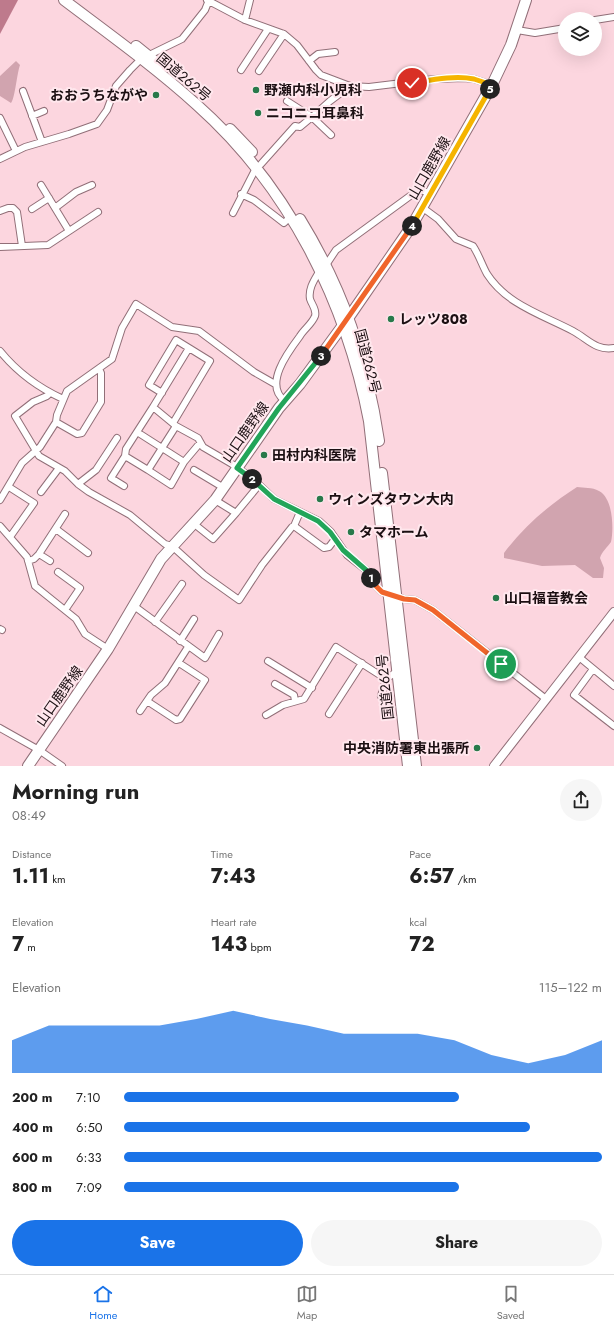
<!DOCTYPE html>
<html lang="en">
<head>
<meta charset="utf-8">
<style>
  :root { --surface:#fff; --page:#f6f6f6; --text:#222; --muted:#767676; --line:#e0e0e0; --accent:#1a73e8 }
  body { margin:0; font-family:Jost,"Noto Sans JP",sans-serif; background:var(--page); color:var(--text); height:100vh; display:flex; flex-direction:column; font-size:15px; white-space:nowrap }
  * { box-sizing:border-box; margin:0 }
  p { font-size:13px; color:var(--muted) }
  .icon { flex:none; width:22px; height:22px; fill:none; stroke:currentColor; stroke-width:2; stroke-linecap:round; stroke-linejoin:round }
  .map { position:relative; height:766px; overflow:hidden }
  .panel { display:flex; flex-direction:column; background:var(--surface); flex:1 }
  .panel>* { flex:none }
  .controls { position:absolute; left:558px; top:12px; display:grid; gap:8px }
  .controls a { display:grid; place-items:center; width:44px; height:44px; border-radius:50%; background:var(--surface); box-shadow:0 4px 16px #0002; font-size:20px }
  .pin { position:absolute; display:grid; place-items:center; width:34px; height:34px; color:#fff; margin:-17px; border:2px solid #fff; border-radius:50%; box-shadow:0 1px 4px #0007 }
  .km { position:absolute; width:20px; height:20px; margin:-10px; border-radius:50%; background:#222; color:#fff; font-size:11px; line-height:20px; text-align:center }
  .round { display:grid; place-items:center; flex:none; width:42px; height:42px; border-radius:21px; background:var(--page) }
  .overview { display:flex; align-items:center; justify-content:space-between; height:68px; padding:0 12px }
  h1 { font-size:22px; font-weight:700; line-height:30px }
  .metrics { display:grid; grid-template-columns:repeat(3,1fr); gap:6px; height:68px; padding:4px 12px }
  .metrics div { display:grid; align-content:center }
  .metrics b { font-size:20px; font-weight:700 }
  .metrics small { font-size:11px; font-weight:400 }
  .metrics p { font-size:11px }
  .chart { height:112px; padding:8px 12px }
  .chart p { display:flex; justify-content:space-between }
  .chart svg { width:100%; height:72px; margin-top:4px; fill:var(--accent); opacity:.7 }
  .button { display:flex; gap:8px; margin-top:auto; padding:8px 12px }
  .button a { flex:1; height:46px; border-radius:24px; background:var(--accent); color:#fff; font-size:16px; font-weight:700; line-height:46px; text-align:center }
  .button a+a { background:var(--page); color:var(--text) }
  ul { padding:0 12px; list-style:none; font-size:13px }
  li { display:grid; grid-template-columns:64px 48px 1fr; align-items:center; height:30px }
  li i { height:10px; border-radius:5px; background:var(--accent) }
  .dock { display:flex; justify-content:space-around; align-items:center; height:56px; border-top:1px solid var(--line); background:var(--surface); font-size:11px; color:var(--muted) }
  .dock a { display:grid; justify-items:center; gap:2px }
  .dock .current { color:var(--accent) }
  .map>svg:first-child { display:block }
  .green { fill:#d1a4af }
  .water { fill:#be7a8c }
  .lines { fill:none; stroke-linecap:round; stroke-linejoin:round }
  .minor-casing { stroke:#916f78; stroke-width:8 }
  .tertiary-casing { stroke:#916f78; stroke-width:10 }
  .primary-casing { stroke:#916f78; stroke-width:12 }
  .trunk-casing { stroke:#916f78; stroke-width:12 }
  .minor { stroke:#fff; stroke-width:6 }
  .tertiary { stroke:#fff; stroke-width:8 }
  .primary { stroke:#fff; stroke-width:10 }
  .trunk { stroke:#fff; stroke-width:10 }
  .split-1-casing { stroke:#fff; stroke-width:8 }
  .split-2-casing { stroke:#fff; stroke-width:8 }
  .split-3-casing { stroke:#fff; stroke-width:8 }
  .split-4-casing { stroke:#fff; stroke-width:8 }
  .split-5-casing { stroke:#fff; stroke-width:8 }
  .split-6-casing { stroke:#fff; stroke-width:8 }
  .split-1 { stroke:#f0652b; stroke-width:5 }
  .split-2 { stroke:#22a559; stroke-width:5 }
  .split-3 { stroke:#22a559; stroke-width:5 }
  .split-4 { stroke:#f0652b; stroke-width:5 }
  .split-5 { stroke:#f5b400; stroke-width:5 }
  .split-6 { stroke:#f5b400; stroke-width:5 }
  .poi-dot { fill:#28794a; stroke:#ffe7ed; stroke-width:1.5 }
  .labels { text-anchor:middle; stroke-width:4; stroke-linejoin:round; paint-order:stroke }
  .street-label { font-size:14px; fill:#1b0f12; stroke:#ffe7ed }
  .poi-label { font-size:14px; font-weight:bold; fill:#1b0f12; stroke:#ffe7ed; text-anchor:start }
</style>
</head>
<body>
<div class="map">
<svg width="614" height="766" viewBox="0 0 614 766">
  <rect width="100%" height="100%" fill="#fcd6df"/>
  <path class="green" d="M16 61 20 65C17 73 15 99 11 103L0 96V76Z
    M577 487C584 488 592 487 599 491 613 498 614 529 611 542 607 548 602 551 600 558L604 568 603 578H593L575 565 542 566 504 558V553C524 526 549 505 577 487Z"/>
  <path class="water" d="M0 0H18L0 34Z"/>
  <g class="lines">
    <g class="minor-casing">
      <path id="minor" d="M207 0 245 20 284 34 297 45 316 70 321 75 350 86 369 87 435 79 464 78 474 79 492 85
        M245 20 250 0
        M595 20 614 17
        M517 30 535 33 565 28
        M309 61 318 54 335 52
        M241 70 268 29
        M259 71 284 34
        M23 91 42 142
        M287 101 312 117 330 101 350 86
        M32 116 44 111
        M0 118 16 151
        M0 159 25 147 69 134 97 124 107 110 116 86 130 70 141 59 182 39 205 10 209 0
        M261 164 295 126 300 127 312 117 331 135
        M41 185 69 231
        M241 194 254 200 284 223 290 217
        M55 208 76 192 92 185
        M423 208 438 219 456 239 473 246C479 255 482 265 487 274 507 305 543 315 573 331 588 339 596 351 614 348
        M32 209 49 198
        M0 211 8 208H13L17 212 22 246
        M233 213 256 168
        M0 247 48 245 98 212
        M326 265 336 250 410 196 421 190 431 194
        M0 351C17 372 39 388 63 399
        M50 393 47 396 33 402 15 416 39 456 65 471 78 484 89 492 130 515 165 544 172 546 204 575 239 600 262 565 292 527 294 526 300 512
        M162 393 149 385 176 340 189 348
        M285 401C263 385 288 352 300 336 304 329 312 324 315 316 317 310 312 305 310 299 308 288 315 279 320 270
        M153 407 126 449 125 456 148 470 176 426
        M56 422 77 434 82 433 101 402V373L99 369
        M173 423 210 361 189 348 153 407 176 426 198 438 203 447 232 464 252 478 274 499 319 521 331 532 347 555 366 570 373 583 382 592 404 599 415 600 433 610 546 699
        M137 432 184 462 171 485 148 470
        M184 462 200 443
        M194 470 224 488
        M78 484 96 470 117 438
        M124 486 111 478 125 456
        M9 487 34 503 10 537
        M41 492 59 468
        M0 500 22 463 40 447 56 422 57 415 67 391 112 359 122 328 136 304 172 327 199 331 254 372 275 384
        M215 500 236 513 259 485
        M0 526 27 557 35 586 76 619 85 634 108 649
        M294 526 324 548 329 547 335 539
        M198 527 213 539 236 513
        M56 529 88 553
        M39 554 50 561
        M28 561 34 559 39 554 65 514
        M58 572 80 588 65 610
        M134 606 205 658 219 634
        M155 622 182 584
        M0 629 2 630
        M180 641 194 619
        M579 657 614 686
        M268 661 312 688
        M593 669 574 695 614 726
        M275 684 294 695 295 701
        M381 696 386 679
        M147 701 176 720 180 719 205 680 179 663
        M140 711 151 695 165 683 188 647
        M329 714 362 663
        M266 715 283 705 304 699 336 647 386 679 399 670
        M0 728 39 750 62 766"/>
    </g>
    <g class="tertiary-casing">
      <path id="tertiary" d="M494 766 614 612"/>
    </g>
    <g class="primary-casing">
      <path id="primary" d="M28 766 108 649 161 559 215 500 279 408 300 384 349 317 411 227 492 85 511 45 526 0"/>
    </g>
    <g class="trunk-casing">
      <path id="trunk" d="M64 0C109 34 155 67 197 105 289 187 346 301 369 421L408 766
        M136 46 162 67
        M230 129 252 152
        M300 219C343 289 367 360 379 441
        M382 473 416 766"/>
    </g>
    <use href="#minor" class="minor"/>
    <use href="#tertiary" class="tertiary"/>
    <use href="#primary" class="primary"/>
    <use href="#trunk" class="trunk"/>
  </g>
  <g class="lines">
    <g class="split-1-casing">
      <path id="split-1" d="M371 578 373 583 382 592 404 599 415 600 433 610 501 664"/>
    </g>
    <g class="split-2-casing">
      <path id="split-2" d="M252 479 274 499 318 521 330 532 343 550 366 570 371 578"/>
    </g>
    <g class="split-3-casing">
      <path id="split-3" d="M252 479 237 468 279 408 321 356"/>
    </g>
    <g class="split-4-casing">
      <path id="split-4" d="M321 356 412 226"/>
    </g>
    <g class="split-5-casing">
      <path id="split-5" d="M412 226 490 89"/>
    </g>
    <g class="split-6-casing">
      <path id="split-6" d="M412 83C431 80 455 75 474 79 480 81 486 83 492 85L490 89"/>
    </g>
    <use href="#split-1" class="split-1"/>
    <use href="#split-2" class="split-2"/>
    <use href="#split-3" class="split-3"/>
    <use href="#split-4" class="split-4"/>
    <use href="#split-5" class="split-5"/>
    <use href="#split-6" class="split-6"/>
  </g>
  <g class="poi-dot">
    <circle cx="256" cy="90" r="4"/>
    <circle cx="156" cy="95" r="4"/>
    <circle cx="258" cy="113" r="4"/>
    <circle cx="391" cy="319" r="4"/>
    <circle cx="264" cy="455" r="4"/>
    <circle cx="320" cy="499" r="4"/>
    <circle cx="351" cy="532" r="4"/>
    <circle cx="496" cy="598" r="4"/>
    <circle cx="477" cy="748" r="4"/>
  </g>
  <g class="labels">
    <g class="street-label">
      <text transform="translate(184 77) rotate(40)" y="5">国道262号</text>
      <text transform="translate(429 168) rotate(-60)" y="5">山口鹿野線</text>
      <text transform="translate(368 361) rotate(75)" y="5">国道262号</text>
      <text transform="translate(245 432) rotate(-55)" y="5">山口鹿野線</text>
      <text transform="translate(385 687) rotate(-96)" y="5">国道262号</text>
      <text transform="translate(59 696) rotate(-55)" y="5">山口鹿野線</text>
    </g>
    <g class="poi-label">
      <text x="264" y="95">野瀬内科小児科</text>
      <text x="148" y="100" text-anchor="end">おおうちながや</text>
      <text x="266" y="118">ニコニコ耳鼻科</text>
      <text x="399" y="324">レッツ808</text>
      <text x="272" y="460">田村内科医院</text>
      <text x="328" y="504">ウィンズタウン大内</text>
      <text x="359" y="537">タマホーム</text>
      <text x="504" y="603">山口福音教会</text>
      <text x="469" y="753" text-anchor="end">中央消防署東出張所</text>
    </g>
  </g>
</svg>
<div class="controls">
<a><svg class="icon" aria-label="layers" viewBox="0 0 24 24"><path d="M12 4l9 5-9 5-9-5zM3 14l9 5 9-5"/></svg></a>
</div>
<div class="pin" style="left:501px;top:664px;background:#1e9e55"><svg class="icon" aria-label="arrive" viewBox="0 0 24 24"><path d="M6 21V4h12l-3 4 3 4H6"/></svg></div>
<div class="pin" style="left:412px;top:83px;background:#d93025"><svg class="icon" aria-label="check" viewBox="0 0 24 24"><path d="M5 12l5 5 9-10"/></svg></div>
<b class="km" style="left:371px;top:578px">1</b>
<b class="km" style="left:252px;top:479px">2</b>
<b class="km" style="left:321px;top:356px">3</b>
<b class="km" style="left:412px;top:226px">4</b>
<b class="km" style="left:490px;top:89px">5</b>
</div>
<section class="panel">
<div class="overview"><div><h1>Morning run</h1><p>08:49</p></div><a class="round"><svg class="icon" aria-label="share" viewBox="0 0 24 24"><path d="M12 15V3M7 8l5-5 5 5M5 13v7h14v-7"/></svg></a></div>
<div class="metrics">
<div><p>Distance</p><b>1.11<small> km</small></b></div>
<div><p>Time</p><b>7:43</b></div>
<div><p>Pace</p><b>6:57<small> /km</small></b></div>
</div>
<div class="metrics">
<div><p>Elevation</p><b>7<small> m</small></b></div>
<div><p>Heart rate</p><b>143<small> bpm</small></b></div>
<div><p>kcal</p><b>72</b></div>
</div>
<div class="chart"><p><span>Elevation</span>115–122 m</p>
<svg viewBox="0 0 160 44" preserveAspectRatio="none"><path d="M0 44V24L10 15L20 15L30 15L40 15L50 11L60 6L70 11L80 15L90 20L100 20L110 20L120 24L130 33L140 38L150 33L160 24V44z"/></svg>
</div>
<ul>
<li><b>200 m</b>7:10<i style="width:70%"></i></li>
<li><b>400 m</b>6:50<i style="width:85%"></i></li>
<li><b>600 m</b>6:33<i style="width:100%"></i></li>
<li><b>800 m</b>7:09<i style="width:70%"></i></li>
</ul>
<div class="button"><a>Save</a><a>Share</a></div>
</section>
<nav class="dock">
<a class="current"><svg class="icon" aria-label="home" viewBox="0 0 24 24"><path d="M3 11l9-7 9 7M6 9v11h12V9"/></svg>Home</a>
<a><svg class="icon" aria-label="map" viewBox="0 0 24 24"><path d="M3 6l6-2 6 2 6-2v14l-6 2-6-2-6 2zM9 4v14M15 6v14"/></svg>Map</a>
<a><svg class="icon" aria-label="saved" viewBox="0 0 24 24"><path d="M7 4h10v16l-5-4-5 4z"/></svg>Saved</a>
</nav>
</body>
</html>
